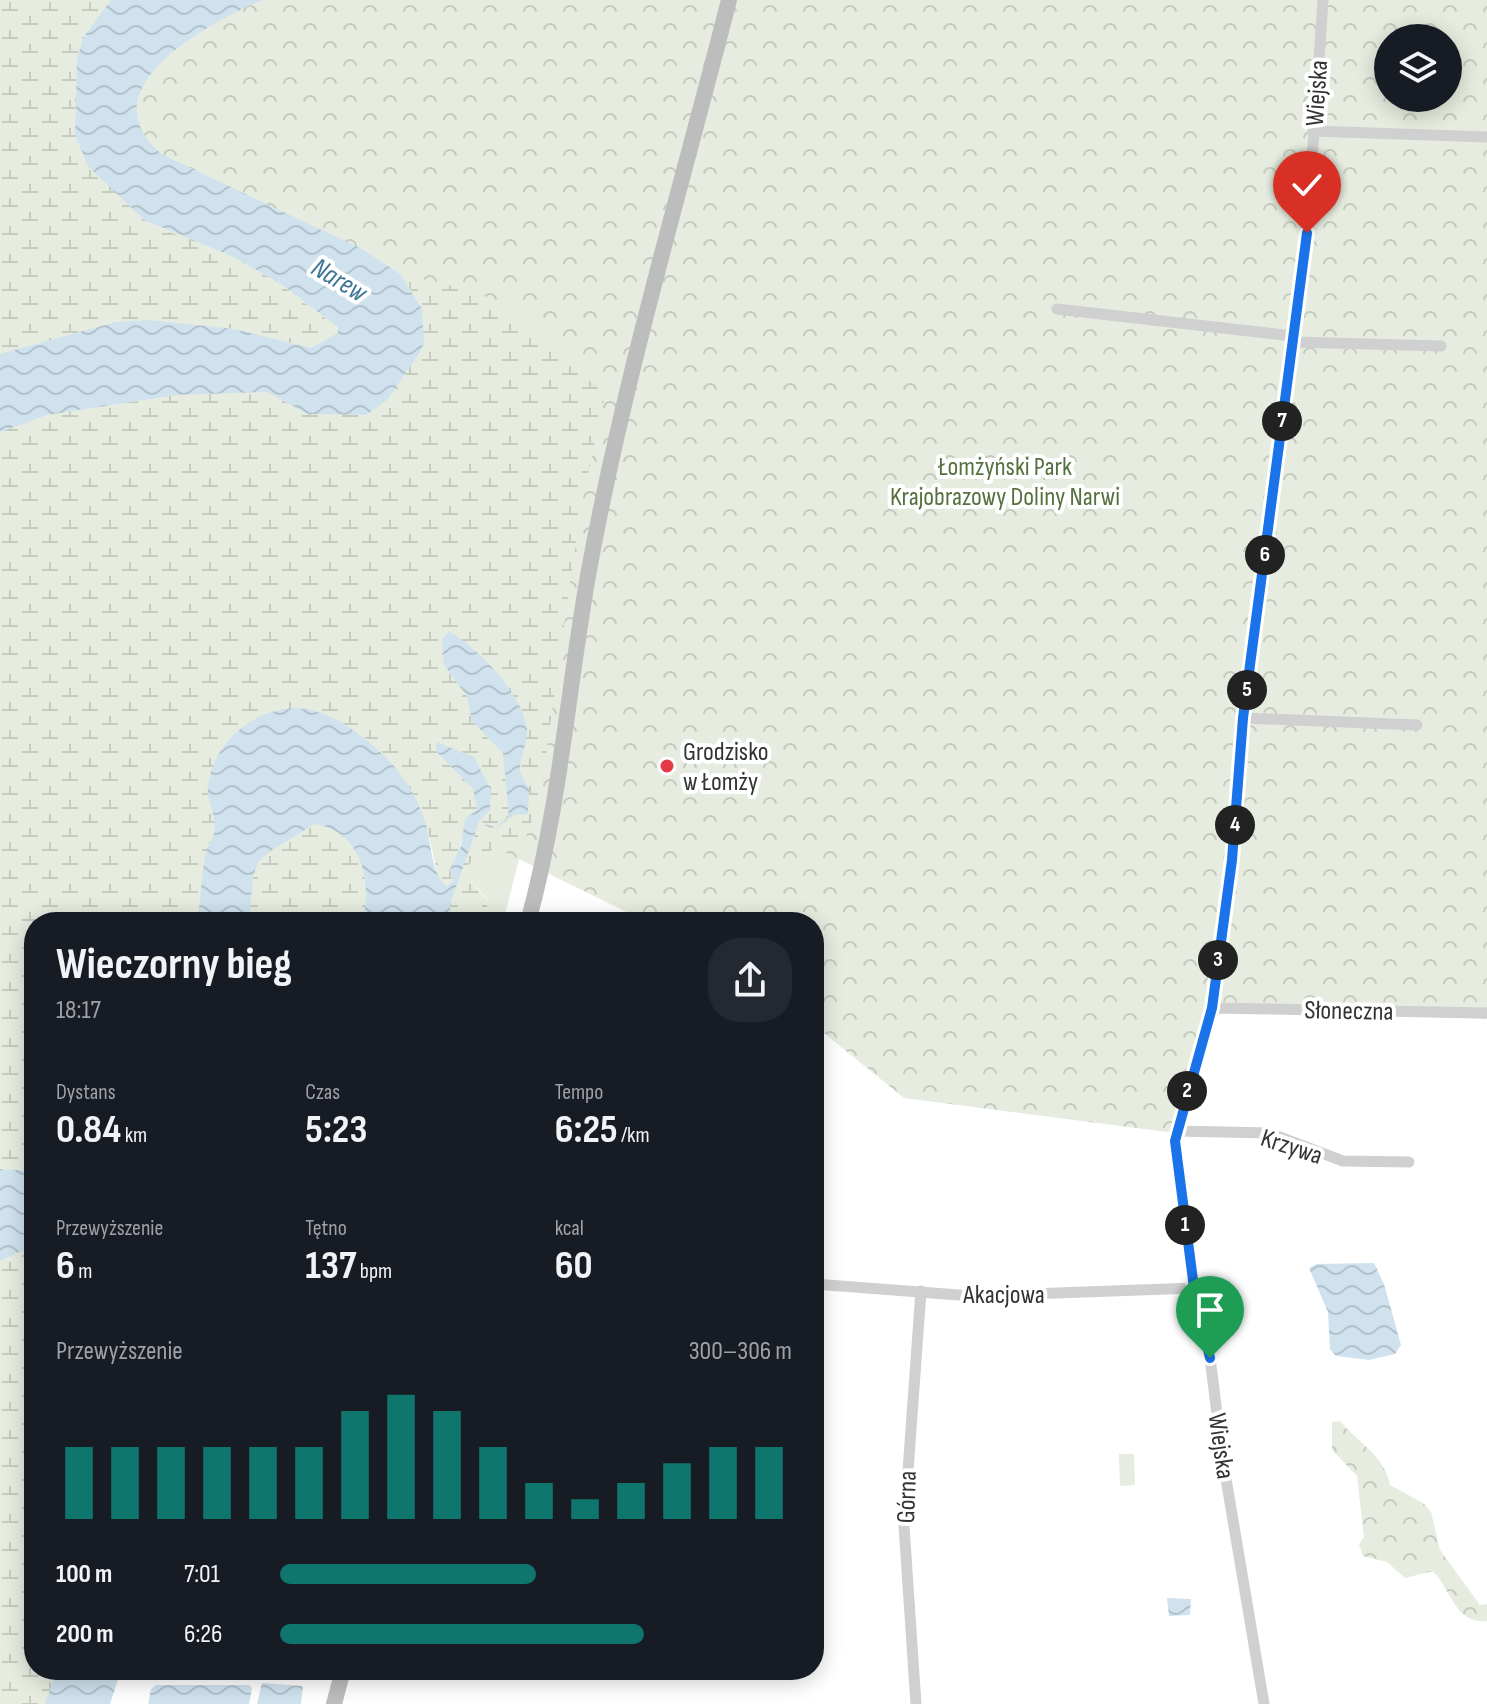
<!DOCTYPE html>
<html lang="pl">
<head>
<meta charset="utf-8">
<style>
  :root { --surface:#171b24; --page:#242831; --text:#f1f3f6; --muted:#9ea1a6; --accent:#0f766e }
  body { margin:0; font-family:"Sofia Sans Condensed",sans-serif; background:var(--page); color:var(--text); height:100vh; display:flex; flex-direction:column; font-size:30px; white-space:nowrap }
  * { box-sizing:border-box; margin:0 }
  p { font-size:26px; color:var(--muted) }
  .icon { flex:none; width:44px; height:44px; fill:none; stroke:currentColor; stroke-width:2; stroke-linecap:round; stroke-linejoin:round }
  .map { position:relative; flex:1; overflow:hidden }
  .details { position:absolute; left:24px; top:912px; width:800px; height:768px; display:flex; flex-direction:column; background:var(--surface); border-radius:32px; box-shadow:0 4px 20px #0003 }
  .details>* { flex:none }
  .controls { position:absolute; left:1374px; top:24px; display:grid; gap:16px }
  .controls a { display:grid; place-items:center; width:88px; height:88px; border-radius:50%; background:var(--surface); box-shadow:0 4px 20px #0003; font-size:40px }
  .pin { position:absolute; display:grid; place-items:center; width:68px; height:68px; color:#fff; margin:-82px -34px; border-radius:50% 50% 50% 0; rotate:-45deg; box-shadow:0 0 8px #0007 }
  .pin .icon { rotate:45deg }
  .km { position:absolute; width:40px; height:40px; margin:-20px; border-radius:50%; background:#222; color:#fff; font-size:22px; line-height:40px; text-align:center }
  .round { display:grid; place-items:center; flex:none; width:84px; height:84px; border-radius:32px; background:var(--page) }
  .overview { display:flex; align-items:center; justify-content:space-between; height:136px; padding:0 32px }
  h1 { font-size:44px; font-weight:700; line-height:60px }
  .figures { display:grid; grid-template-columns:repeat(3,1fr); gap:12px; height:136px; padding:8px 32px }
  .figures div { display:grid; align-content:center }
  .figures b { font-size:40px; font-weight:700 }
  .figures small { font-size:22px; font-weight:400 }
  .figures p { font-size:22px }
  .chart { height:224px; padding:16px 32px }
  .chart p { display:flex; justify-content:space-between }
  .chart svg { width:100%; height:144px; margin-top:8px; stroke:var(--accent); stroke-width:6 }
  ul { padding:0 32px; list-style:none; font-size:26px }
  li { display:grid; grid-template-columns:128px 96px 1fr; align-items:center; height:60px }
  li i { height:20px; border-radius:10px; background:var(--accent) }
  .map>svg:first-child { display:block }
  .grass { fill:#e6ecdf }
  .forest { fill:url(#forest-crowns); fill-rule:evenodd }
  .wetland { fill:url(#wetland-marsh); fill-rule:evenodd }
  .water { fill:url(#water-waves) }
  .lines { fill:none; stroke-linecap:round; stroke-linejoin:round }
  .street { stroke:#d0d0d0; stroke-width:11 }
  .secondary { stroke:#bdbdbd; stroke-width:16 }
  .route-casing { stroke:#fff; stroke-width:16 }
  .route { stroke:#1a73e8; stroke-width:10 }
  .poi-dot { fill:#e63946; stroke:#fff; stroke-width:3 }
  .labels { text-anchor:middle; stroke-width:8; stroke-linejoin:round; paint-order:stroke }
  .street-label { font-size:26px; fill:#333; stroke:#fff }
  .park-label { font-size:26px; fill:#56703f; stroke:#fff }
  .poi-label { font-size:26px; fill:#333; stroke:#fff; text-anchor:start }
  .water-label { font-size:28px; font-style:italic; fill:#3f7597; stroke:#fff }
</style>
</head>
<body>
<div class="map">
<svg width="1487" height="1704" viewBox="0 0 1487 1704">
  <defs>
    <pattern id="forest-crowns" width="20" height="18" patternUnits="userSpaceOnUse" patternTransform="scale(2)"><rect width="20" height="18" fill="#e6ecdf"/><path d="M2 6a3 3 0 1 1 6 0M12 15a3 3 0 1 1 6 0" fill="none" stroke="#c6cbc0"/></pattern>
    <pattern id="wetland-marsh" width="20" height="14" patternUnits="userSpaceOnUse" patternTransform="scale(2)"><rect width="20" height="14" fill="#e6ecdf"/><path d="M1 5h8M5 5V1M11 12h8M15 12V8" fill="none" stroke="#c6cbc0"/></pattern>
    <pattern id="water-waves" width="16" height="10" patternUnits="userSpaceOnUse" patternTransform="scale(2)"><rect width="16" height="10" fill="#cfe2ee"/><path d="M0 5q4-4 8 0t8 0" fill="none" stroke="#b2c2cd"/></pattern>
  </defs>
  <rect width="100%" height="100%" fill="#fff"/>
  <path class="grass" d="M503 844 521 851 503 922H484L488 900 463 871 474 859Z
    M1119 1454H1134L1135 1485 1120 1486Z"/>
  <path class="forest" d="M0 0H1487V1019L1206 1011 1175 1133 904 1098 814 1025V922H647L419 810 430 922H34V1670H100L96 1704H0ZM1388 38H1448V98H1388Z
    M1340 1421C1357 1442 1385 1456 1390 1485L1423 1503 1431 1512 1440 1550 1480 1605 1487 1604V1621C1455 1625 1451 1589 1433 1571L1405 1578 1387 1562 1363 1556 1359 1544 1364 1537 1357 1476 1332 1450V1422Z"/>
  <path class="wetland" d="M0 0H111C72 39 75 83 75 135L161 229 232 256 280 284 338 328 335 337 311 348 234 329 149 320 116 322 0 354Z
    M400 274 475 291 517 314 605 395 581 505 540 798 521 851 503 844 474 859 463 871 488 901 484 922H450V904L462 862 482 818 463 753 440 741 436 751 473 789 477 810 468 816 458 854 450 869 453 881 446 886 438 880C424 789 392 736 301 707L210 803 216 819 214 835 207 849 197 922H34V1171L0 1169V432L47 415 176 395 267 392 308 414 366 415 397 387 418 355 412 292ZM442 640 465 641 519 703 526 731 520 772 529 789 527 814 514 815 503 823 509 812 503 753 478 728 467 696 444 665Z
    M314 824C362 831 372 880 363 922H249L253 876 258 863 266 854Z
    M34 1245V1670H57L45 1704H0V1261Z"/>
  <path class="water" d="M111 0H263C210 22 82 89 163 155L362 249 400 274 422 309 424 344 418 355 387 400 366 415 308 414 267 392 176 395 47 415 0 432V354L116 322 149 320 234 329 311 348 338 333V327L281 284 232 256 144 220 88 166 75 135 77 59 83 38Z
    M449 631C481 651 523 694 527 730 528 743 519 758 520 772L529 789 528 814 513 815C505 824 489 836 481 819H480L450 904V922H363C372 880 362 831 314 824L266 854 258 863 253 876 249 922H197C201 899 201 872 207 849 209 843 213 839 214 833 218 816 206 801 208 785 214 745 247 714 286 709 309 705 334 716 353 730 390 757 412 781 426 825 431 841 432 878 447 886L453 881 450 869 461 846 465 819 477 810 473 789 436 751V742L474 757 491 790 490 810 482 818 484 824 495 827 509 818 503 753 472 721 467 696 444 665 442 640Z
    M0 1169 34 1171V1245L0 1261Z
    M1374 1263 1384 1284 1401 1345 1395 1354 1369 1360 1336 1356 1330 1349 1328 1312 1309 1268 1317 1264Z
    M1167 1598 1191 1599 1190 1615 1169 1616Z
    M57 1670H121L110 1704H45Z
    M262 1683 303 1686 301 1704H257Z
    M156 1685H249L252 1688 249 1704H148L151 1689Z"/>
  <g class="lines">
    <path class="street" d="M1313 131 1487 137
      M1057 309 1293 336
      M1293 342 1441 346
      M1243 718 1417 725
      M1212 1008 1487 1013
      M1176 1131 1269 1133 1343 1161 1409 1162
      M814 1284 972 1296 1194 1288
      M916 1704 904 1526 921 1291
      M1264 1704 1223 1461 1210 1358 1194 1288 1175 1141 1212 1008 1232 860 1243 718 1307 233 1323 0"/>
    <path class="secondary" d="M528 922C560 807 568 687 589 570 624 379 681 188 729 0
      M334 1704 343 1670"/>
  </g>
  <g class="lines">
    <g class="route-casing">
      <path id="route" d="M1210 1358 1194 1288 1175 1141 1212 1008 1232 860 1243 718 1307 233"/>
    </g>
    <use href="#route" class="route"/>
  </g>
  <circle class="poi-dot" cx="667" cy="766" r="8"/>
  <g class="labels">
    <g class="street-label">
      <text transform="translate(1316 93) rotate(-86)" y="9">Wiejska</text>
      <text transform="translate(1349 1010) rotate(1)" y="9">Słoneczna</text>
      <text transform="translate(1292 1146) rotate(18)" y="9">Krzywa</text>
      <text x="1004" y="1303">Akacjowa</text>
      <text transform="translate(1222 1446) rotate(82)" y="9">Wiejska</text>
      <text transform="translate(906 1497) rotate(-88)" y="9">Górna</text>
    </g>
    <g class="park-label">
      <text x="1005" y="475">Łomżyński Park<tspan x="1005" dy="30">Krajobrazowy Doliny Narwi</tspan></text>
    </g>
    <g class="poi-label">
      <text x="683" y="760">Grodzisko<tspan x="683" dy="30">w Łomży</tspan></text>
    </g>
    <g class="water-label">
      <text transform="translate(340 279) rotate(31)" y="10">Narew</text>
    </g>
  </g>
</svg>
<div class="controls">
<a><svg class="icon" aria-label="layers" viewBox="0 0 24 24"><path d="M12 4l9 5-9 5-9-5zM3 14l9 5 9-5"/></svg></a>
</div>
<div class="pin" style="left:1210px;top:1358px;background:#1e9e55"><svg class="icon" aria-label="arrive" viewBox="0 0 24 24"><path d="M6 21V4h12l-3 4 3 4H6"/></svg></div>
<div class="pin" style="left:1307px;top:233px;background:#d93025"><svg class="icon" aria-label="check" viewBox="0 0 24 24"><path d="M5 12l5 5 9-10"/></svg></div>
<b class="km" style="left:1185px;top:1225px">1</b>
<b class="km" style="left:1187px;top:1091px">2</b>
<b class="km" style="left:1218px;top:960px">3</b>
<b class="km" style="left:1235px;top:825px">4</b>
<b class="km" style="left:1247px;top:690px">5</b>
<b class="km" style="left:1265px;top:555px">6</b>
<b class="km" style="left:1282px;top:421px">7</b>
<section class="details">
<div class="overview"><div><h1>Wieczorny bieg</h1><p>18:17</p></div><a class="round"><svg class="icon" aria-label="share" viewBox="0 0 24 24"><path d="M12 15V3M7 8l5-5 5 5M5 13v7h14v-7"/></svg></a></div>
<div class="figures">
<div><p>Dystans</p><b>0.84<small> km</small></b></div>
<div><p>Czas</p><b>5:23</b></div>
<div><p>Tempo</p><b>6:25<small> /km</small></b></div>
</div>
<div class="figures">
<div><p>Przewyższenie</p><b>6<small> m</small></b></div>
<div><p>Tętno</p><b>137<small> bpm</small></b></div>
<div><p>kcal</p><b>60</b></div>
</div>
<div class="chart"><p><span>Przewyższenie</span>300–306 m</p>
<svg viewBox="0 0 160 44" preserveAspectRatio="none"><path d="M5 44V22M15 44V22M25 44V22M35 44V22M45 44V22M55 44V22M65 44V11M75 44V6M85 44V11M95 44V22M105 44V33M115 44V38M125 44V33M135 44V27M145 44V22M155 44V22"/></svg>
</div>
<ul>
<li><b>100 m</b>7:01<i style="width:50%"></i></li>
<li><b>200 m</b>6:26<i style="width:71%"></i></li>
</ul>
</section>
</div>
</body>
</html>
